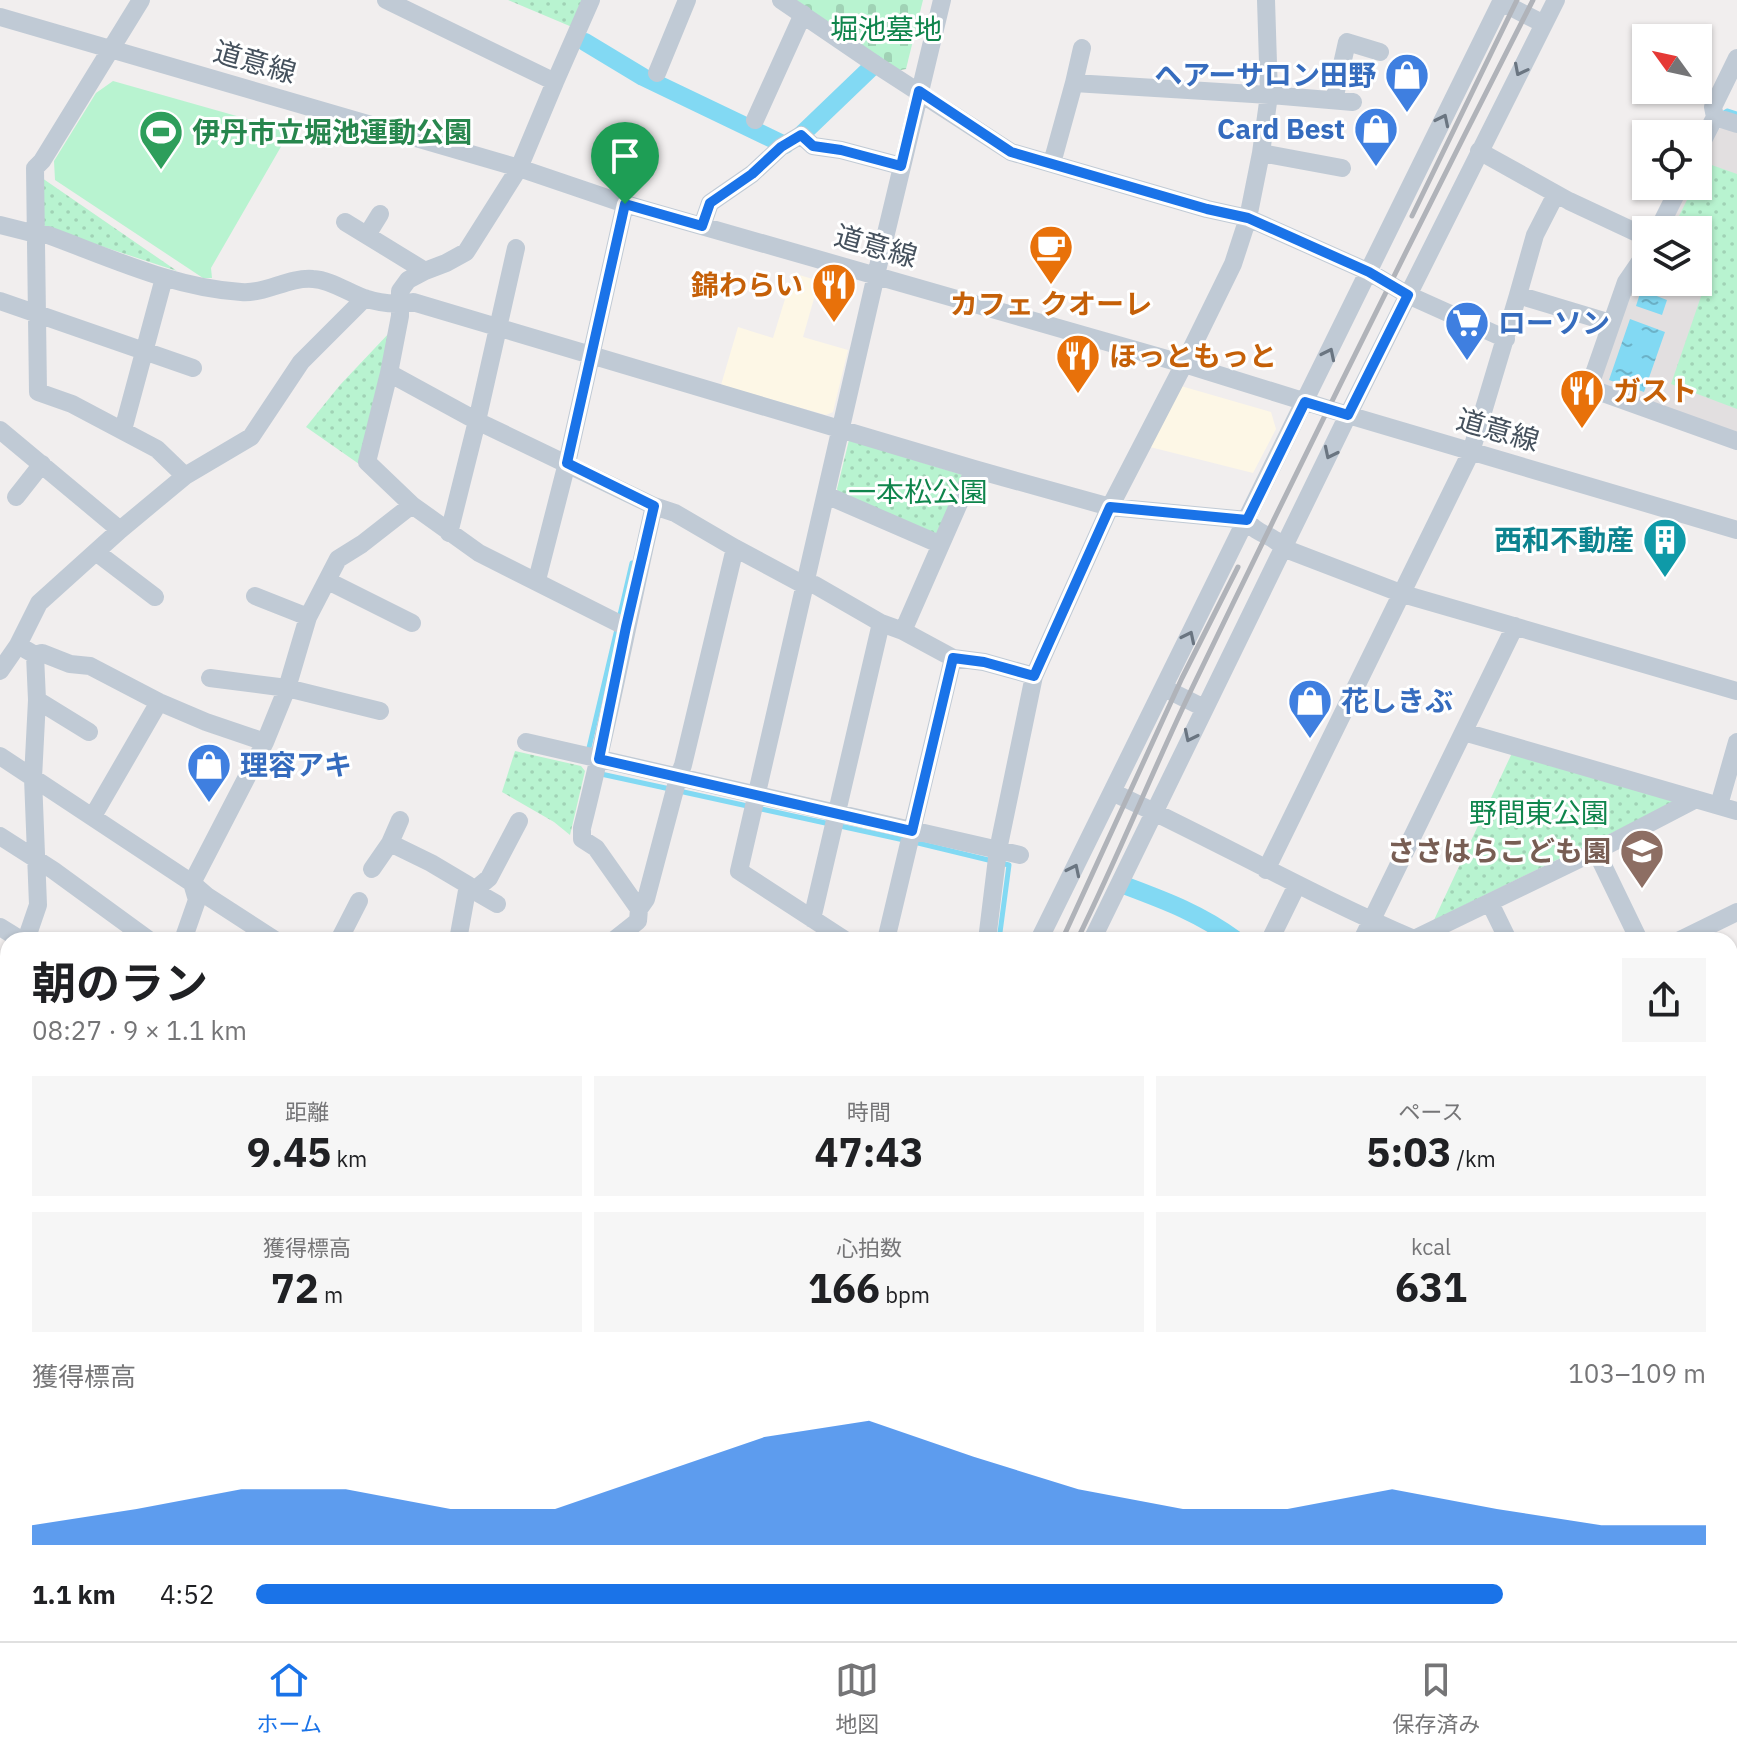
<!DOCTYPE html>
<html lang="ja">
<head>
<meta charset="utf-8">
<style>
  :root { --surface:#fff; --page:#f6f6f6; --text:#202124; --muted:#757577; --line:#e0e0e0; --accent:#1a73e8 }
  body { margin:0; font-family:"IBM Plex Sans","Noto Sans JP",sans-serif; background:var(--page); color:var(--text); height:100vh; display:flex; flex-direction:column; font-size:30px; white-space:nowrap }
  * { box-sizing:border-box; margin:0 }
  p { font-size:26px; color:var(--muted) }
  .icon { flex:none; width:44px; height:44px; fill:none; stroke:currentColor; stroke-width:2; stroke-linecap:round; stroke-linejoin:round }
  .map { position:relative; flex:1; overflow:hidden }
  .drawer { position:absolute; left:0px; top:932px; width:1738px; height:710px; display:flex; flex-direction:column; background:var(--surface); border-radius:24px 24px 0 0; box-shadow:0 2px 6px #0004 }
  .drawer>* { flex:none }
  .needle { width:52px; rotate:303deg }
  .controls { position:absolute; left:1632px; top:24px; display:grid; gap:16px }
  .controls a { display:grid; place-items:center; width:80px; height:80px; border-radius:0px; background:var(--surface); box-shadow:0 2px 6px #0004; font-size:40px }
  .pin { position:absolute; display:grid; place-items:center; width:68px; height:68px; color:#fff; margin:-82px -34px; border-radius:50% 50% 50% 0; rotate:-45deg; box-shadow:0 0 8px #0007 }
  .pin .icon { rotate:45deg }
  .round { display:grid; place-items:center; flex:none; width:84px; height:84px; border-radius:0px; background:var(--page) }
  .headline { display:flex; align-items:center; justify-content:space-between; height:136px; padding:0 32px }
  h1 { font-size:44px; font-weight:700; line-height:60px }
  .figures { display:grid; grid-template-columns:repeat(3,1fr); gap:12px; height:136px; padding:8px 32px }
  .figures div { display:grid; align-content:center; border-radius:0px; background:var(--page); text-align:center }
  .figures b { font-size:40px; font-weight:700 }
  .figures small { font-size:22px; font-weight:400 }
  .figures p { font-size:22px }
  .chart { height:224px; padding:16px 32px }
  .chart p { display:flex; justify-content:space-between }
  .chart svg { width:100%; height:144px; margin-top:8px; fill:var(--accent); opacity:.7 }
  ul { padding:0 32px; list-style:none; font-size:26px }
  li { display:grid; grid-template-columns:128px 96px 1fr; align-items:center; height:60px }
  li i { height:20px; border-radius:10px; background:var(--accent) }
  .tab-bar { display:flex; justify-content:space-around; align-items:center; height:112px; border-top:2px solid var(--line); background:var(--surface); font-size:22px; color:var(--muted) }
  .tab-bar a { display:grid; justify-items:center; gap:4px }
  .tab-bar .on { color:var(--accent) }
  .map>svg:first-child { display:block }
  .commercial { fill:#fdf7e6 }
  .education { fill:#e2dfe0 }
  .cemetery { fill:url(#cemetery-stones) }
  .park { fill:url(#park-dots) }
  .pitch { fill:#b8f3d0 }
  .water { fill:url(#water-ripples) }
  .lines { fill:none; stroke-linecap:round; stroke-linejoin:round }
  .stream { stroke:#82d9f3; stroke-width:5 }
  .canal { stroke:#82d9f3; stroke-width:18 }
  .river { stroke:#82d9f3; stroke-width:32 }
  .minor { stroke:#c0cad5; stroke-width:18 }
  .rail { stroke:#b0b3b9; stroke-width:5 }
  .oneway { stroke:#6a7581 }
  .route-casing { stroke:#fff; stroke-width:16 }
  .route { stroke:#1a73e8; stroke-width:10 }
  .labels { text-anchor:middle; stroke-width:6; stroke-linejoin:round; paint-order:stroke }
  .park-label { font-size:28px; fill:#0f854c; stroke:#fff }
  .street-label { font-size:28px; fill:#45515d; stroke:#fff }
  .shop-label { font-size:28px; font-weight:bold; fill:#366cbe; stroke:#fff; text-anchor:start }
  .leisure-label { font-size:28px; font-weight:bold; fill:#27864d; stroke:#fff; text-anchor:start }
  .food-label { font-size:28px; font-weight:bold; fill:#c56008; stroke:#fff; text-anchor:start }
  .culture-label { font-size:28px; font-weight:bold; fill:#0d838f; stroke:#fff; text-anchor:end }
  .education-label { font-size:28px; font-weight:bold; fill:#785e54; stroke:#fff; text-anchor:end }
</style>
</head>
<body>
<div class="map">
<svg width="1737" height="1641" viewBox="0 0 1737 1641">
  <defs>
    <pattern id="cemetery-stones" width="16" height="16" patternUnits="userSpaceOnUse" patternTransform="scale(2)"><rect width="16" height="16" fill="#b8f3d0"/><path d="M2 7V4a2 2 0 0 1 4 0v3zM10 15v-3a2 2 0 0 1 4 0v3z" fill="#a0d2b5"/></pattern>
    <pattern id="park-dots" width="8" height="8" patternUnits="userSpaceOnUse" patternTransform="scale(2)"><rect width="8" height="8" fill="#b8f3d0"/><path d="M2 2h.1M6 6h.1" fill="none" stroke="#a0d2b5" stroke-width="1.8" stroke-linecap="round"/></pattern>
    <pattern id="water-ripples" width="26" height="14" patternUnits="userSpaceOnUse" patternTransform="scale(2)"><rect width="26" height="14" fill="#82d9f3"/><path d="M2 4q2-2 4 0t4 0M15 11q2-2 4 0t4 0" fill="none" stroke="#6cb2c8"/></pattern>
  </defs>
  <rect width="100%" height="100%" fill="#f1eeee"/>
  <path class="commercial" d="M793 273 819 281 803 337 848 350 833 412 826 415 721 385 738 327 773 338Z
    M1181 386 1271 412 1276 429 1253 473 1150 447Z"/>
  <path class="education" d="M1723 127 1737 131V436L1596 382 1631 285 1646 263V282H1698V230H1665L1687 186H1698V164L1715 130Z"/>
  <path class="cemetery" d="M796 0H923L906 69 896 71Z"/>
  <path class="park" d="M508 0H585L572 27Z
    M1706 163 1737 174V409L1671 384 1709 273 1698 267V230H1672L1694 186H1698V179Z
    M42 178 177 271 46 228 41 220Z
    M391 331 359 464 306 427 340 385Z
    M849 440 963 475 937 533 931 535 839 494 837 489Z
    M515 751 581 766 585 771 570 835 554 822 502 792Z
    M1512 753 1677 801 1434 920Z
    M392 1634H457L482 1641H390Z"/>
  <path class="pitch" d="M113 81 290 131 211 268 212 278H203L55 180 54 161 96 93Z"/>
  <path class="water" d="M1641 290 1667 300 1662 315 1636 306Z
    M1630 319 1665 332 1644 392 1609 380Z"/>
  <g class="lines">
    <path class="stream" d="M1721 115 1727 111 1737 114
      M619 619 632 563
      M588 752 617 629
      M601 774 670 789
      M679 791 830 824
      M840 826 904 840
      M914 842 1009 865 999 940"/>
    <path class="canal" d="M585 42 643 77 785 145
      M801 135 875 64
      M1126 886C1166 901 1201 914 1236 940"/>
    <path class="river" d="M1730 1205 1737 1190"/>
    <path class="minor" d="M141 0 42 161 35 168 38 392 72 404 157 449 185 476
      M386 0 555 82 519 168 466 252 446 263 425 271 408 280 400 291V316L389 373 367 462 412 505 479 553 626 627
      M781 0 875 64 1011 152 1207 209 1248 218 1369 272 1408 295 1506 339
      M1501 2 1544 24
      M0 17 519 168 625 204 1184 364 1348 415 1737 530
      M657 73 687 0
      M555 82 591 0
      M1074 83 1082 48
      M1334 100 1347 42 1380 52
      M1715 117 1737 124
      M755 120 803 14
      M1698 150 1715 117 1713 107 1737 58
      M1479 151 1569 201 1646 237
      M1261 153 1342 168
      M1052 163 1074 83 1269 95 1353 102
      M345 222 425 271
      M0 225 36 234 48 235C111 258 174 288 241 292 266 294 288 277 313 279 331 280 347 292 364 298 379 303 397 305 413 302L974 469 1110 507 1247 520C1255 535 1274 534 1283 548L1403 594 1737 691
      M702 226 710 203 752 174 781 147 801 135 813 146 841 150 901 166
      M1658 230 1680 186
      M367 235 380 214
      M1646 253 1626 282 1589 388 1737 441
      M1518 295 1535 235 1556 194
      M0 301 193 368
      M389 373 477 421 654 506 675 513 735 548 804 585H815L881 623 903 631 953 658 984 662 1034 676
      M0 430 120 530
      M123 430 164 278
      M826 495 939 544
      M16 497 42 464
      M449 533 477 421 516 248
      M96 552 155 597
      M537 580 567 463 625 204
      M328 581 412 623
      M255 596 308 617
      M903 631 974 469
      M18 645 35 655 37 700 33 778 38 905 26 940
      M35 655 42 653 70 664 90 666 159 702 206 722 265 742
      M0 671 18 645 39 603 120 530 185 476 251 437 301 362 365 298
      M210 678 287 688 380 711
      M1164 688 1204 708
      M37 700 89 732
      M1464 732 1737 811
      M526 742 1020 855
      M0 756 192 883 207 896 275 940
      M1112 792C1214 839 1311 895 1414 939L1596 851 1696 799
      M1719 805 1737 742
      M93 816 159 702
      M400 820 390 843 431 863 468 885 458 940
      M0 836 53 870 149 940
      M1596 851 1639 940
      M372 869 390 843
      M1266 870 1471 452 1518 295 1611 323
      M471 889 497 904
      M467 890 477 888 489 878 519 821
      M1490 903 1508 940
      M639 909 646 899 678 778 683 765 735 548
      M812 919 881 623
      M0 927 21 940
      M183 940 197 900 192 883 265 742 287 688 308 617 338 559 362 544 412 505
      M339 940 359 901
      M614 940 638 921 639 909 596 848 582 839V828C609 722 629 614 654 506
      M845 940 739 871 876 275 942 0
      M886 940 953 658
      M987 940 998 850 1034 676 1110 507 1184 364 1233 264 1248 218 1261 153 1269 95 1266 0
      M1039 940 1502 0
      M1092 940 1348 415 1556 0
      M1270 940 1297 885
      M1362 940 1515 626
      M1680 940 1737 912
      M0 1047 8 1049
      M1730 1048 1737 1045
      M0 1181 8 1113
      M0 1288 8 1289
      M1730 1360 1737 1348
      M0 1453 8 1441
      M1730 1465 1737 1469
      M0 1502 8 1487
      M191 1634 204 1641
      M485 1634 510 1641
      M804 1634 812 1641
      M1124 1634 1139 1641
      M1647 1634 1657 1641
      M118 1641 122 1634
      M242 1641 246 1634
      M380 1641 382 1634
      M696 1641 699 1634
      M742 1641 746 1634
      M976 1641 981 1634
      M1393 1641 1394 1634
      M1557 1641 1561 1634"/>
    <path class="rail" d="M1412 216 1517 0
      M1062 940 1182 678 1238 567
      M1077 940C1119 855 1154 767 1195 682 1305 454 1418 226 1533 0
      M709 1641 713 1634
      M726 1641 730 1634"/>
  </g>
  <defs><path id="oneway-chevron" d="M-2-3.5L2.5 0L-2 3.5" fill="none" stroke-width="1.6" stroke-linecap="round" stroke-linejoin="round" transform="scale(2)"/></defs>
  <g class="oneway">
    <use href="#oneway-chevron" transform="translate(1520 70) rotate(117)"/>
    <use href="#oneway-chevron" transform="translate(1443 120) rotate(-64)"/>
    <use href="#oneway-chevron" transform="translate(1329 354) rotate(-64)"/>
    <use href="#oneway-chevron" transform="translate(1330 453) rotate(116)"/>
    <use href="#oneway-chevron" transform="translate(1189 637) rotate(-64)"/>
    <use href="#oneway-chevron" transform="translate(1190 736) rotate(116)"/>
    <use href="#oneway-chevron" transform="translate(1074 870) rotate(-64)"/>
  </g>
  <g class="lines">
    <g class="route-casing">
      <path id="route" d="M919 91 1011 152 1207 209 1248 218 1369 272 1408 295 1348 415 1305 402 1247 520 1110 507 1034 676 984 662 953 658 912 831 599 759 626 627 654 506 567 463 625 204 702 226 710 203 752 174 781 147 801 135 813 146 841 150 901 166Z"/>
    </g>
    <use href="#route" class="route"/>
  </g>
  <defs>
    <g id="shop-pin" transform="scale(2.3)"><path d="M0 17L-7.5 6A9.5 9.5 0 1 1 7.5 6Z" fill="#3f7fe0" stroke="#fff"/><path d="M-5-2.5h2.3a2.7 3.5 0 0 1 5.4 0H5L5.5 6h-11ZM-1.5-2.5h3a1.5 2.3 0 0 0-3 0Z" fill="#fff"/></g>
    <g id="stadium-pin" transform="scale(2.3)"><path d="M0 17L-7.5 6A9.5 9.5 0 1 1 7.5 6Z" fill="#2e9e5b" stroke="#fff"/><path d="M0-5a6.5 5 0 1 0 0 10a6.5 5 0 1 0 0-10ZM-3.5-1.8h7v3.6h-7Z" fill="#fff"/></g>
    <g id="cafe-pin" transform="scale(2.3)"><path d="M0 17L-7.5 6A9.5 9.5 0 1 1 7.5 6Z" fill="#e8710a" stroke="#fff"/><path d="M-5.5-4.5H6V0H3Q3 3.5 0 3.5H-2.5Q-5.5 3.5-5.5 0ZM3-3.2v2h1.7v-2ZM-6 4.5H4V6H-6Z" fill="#fff"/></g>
    <g id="restaurant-pin" transform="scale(2.3)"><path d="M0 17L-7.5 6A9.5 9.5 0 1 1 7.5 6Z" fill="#e8710a" stroke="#fff"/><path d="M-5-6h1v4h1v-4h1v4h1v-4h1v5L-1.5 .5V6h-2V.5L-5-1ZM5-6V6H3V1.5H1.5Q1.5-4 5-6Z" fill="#fff"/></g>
    <g id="supermarket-pin" transform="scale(2.3)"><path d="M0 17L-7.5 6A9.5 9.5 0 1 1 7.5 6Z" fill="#3f7fe0" stroke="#fff"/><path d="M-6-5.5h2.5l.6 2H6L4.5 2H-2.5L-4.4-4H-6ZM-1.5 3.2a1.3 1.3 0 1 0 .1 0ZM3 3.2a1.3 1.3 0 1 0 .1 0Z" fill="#fff"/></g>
    <g id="building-pin" transform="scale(2.3)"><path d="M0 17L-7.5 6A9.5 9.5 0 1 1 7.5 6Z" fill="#0f9aa8" stroke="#fff"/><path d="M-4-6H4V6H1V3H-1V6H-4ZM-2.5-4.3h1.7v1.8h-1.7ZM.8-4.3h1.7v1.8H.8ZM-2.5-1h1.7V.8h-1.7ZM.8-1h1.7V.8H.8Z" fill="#fff"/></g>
    <g id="school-pin" transform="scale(2.3)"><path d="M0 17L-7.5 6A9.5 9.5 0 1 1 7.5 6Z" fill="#8d6e63" stroke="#fff"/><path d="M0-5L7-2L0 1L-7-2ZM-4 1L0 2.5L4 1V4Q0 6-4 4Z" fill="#fff"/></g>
  </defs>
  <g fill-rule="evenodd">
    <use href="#shop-pin" x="1407" y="75"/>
    <use href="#shop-pin" x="1376" y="129"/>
    <use href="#stadium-pin" x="161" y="132"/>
    <use href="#cafe-pin" x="1051" y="247"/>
    <use href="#restaurant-pin" x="834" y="285"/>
    <use href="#supermarket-pin" x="1467" y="323"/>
    <use href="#restaurant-pin" x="1078" y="356"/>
    <use href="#restaurant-pin" x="1582" y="391"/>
    <use href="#building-pin" x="1665" y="540"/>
    <use href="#shop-pin" x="1310" y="701"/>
    <use href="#shop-pin" x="209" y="765"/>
    <use href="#school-pin" x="1642" y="851"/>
  </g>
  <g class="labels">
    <g class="park-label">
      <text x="886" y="39">堀池墓地</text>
      <text x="918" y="502">一本松公園</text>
      <text x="1539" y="823">野間東公園</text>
    </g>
    <g class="street-label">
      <text transform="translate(255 62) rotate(16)" y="10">道意線</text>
      <text transform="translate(876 246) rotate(16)" y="10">道意線</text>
      <text transform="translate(1498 430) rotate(16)" y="10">道意線</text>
    </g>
    <g class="shop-label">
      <text x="1376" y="85" text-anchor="end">ヘアーサロン田野</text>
      <text x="1345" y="139" text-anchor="end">Card Best</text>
      <text x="1498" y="333">ローソン</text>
      <text x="1341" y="711">花しきぶ</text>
      <text x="240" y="775">理容アキ</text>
    </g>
    <g class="leisure-label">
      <text x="192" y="142">伊丹市立堀池運動公園</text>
    </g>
    <g class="food-label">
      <text x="803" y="295" text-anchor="end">錦わらい</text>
      <text x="1051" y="314" text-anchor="middle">カフェ クオーレ</text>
      <text x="1109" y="366">ほっともっと</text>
      <text x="1613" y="401">ガスト</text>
    </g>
    <g class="culture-label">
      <text x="1634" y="550">西和不動産</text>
    </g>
    <g class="education-label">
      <text x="1611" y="861">ささはらこども園</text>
    </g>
  </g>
</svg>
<div class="controls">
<a><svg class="needle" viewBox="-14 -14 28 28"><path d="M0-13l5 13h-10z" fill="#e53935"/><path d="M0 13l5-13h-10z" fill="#757577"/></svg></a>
<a><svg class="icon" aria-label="locate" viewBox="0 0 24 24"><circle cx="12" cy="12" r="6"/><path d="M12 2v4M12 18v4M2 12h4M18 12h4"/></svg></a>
<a><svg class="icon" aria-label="layers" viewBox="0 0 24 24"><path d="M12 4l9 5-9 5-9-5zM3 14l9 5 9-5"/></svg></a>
</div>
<div class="pin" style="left:625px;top:204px;background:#1e9e55"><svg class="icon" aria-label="arrive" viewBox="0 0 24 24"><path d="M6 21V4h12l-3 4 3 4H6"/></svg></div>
<section class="drawer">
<div class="headline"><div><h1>朝のラン</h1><p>08:27 · 9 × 1.1 km</p></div><a class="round"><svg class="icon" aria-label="share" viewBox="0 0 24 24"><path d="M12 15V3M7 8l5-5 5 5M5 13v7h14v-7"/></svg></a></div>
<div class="figures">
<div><p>距離</p><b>9.45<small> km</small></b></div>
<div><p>時間</p><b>47:43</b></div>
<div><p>ペース</p><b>5:03<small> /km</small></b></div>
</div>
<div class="figures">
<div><p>獲得標高</p><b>72<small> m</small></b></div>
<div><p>心拍数</p><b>166<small> bpm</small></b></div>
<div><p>kcal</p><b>631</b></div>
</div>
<div class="chart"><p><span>獲得標高</span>103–109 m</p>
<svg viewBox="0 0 160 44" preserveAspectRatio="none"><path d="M0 44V38L10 33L20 27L30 27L40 33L50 33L60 22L70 11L80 6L90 17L100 27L110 33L120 33L130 27L140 33L150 38L160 38V44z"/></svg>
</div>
<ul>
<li><b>1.1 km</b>4:52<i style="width:86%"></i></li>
</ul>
</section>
</div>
<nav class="tab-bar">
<a class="on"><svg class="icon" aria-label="home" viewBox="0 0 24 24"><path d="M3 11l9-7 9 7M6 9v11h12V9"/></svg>ホーム</a>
<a><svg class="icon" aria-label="map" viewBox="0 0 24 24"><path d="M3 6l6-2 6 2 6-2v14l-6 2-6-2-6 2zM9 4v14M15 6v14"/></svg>地図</a>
<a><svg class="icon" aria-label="saved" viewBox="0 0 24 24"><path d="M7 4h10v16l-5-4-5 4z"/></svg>保存済み</a>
</nav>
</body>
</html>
